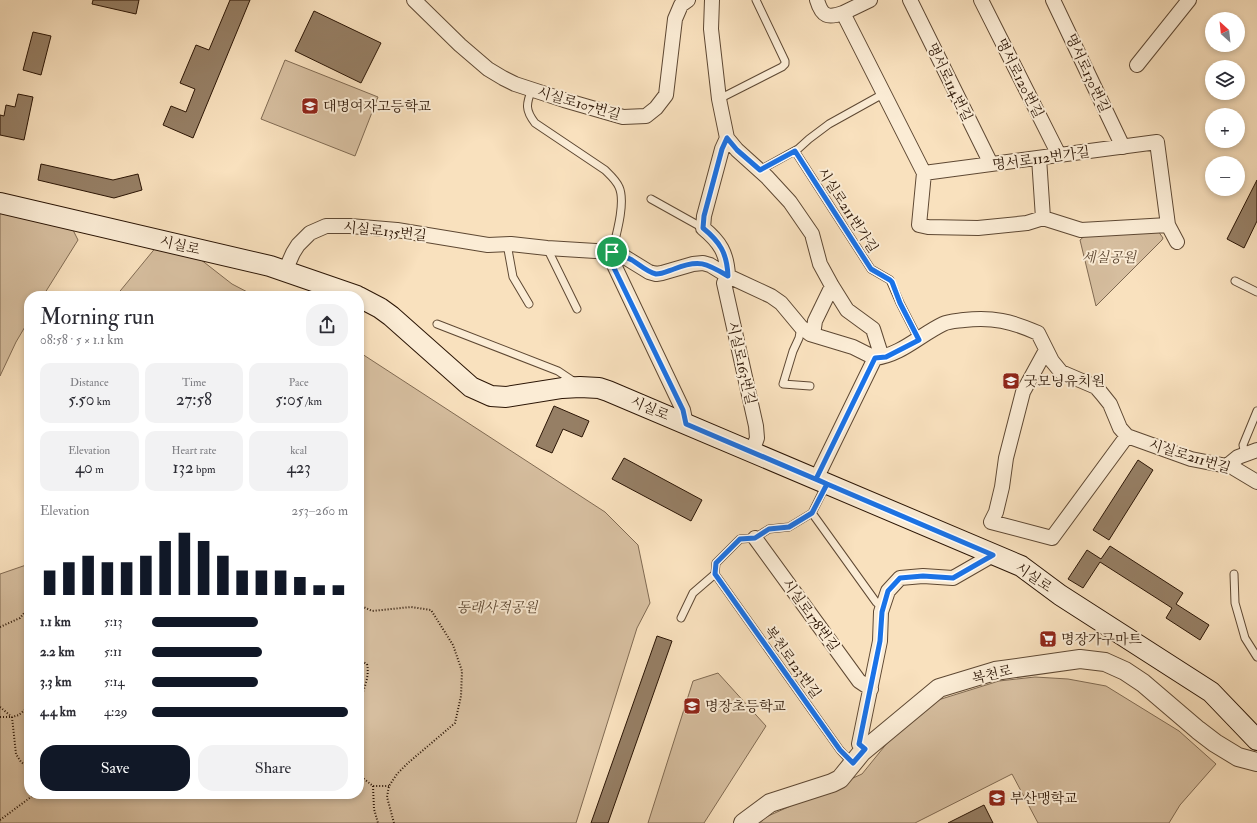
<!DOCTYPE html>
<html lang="en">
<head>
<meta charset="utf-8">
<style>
  :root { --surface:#fff; --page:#f2f2f3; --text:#2b2b33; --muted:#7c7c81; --accent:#111827 }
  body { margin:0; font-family:"IM FELL Double Pica","Noto Serif KR",serif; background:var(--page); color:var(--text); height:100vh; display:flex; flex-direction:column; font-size:15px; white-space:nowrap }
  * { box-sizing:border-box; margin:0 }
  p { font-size:13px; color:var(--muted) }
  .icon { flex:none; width:22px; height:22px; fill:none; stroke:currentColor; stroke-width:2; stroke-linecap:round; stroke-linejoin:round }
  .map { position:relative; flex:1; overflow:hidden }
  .details { position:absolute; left:24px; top:291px; width:340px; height:508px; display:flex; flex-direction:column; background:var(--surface); border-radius:16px; box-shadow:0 2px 6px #0003 }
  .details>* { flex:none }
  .needle { width:26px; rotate:333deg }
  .controls { position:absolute; left:1205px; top:12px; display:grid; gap:8px }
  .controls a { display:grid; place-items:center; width:40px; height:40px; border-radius:50%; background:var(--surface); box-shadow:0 2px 6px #0003; font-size:20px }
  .pin { position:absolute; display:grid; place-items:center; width:34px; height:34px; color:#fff; margin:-17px; border:2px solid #fff; border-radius:50%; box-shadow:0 1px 4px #0007 }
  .round { display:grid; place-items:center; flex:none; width:42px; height:42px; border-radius:16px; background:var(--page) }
  .summary { display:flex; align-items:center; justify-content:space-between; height:68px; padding:0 16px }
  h1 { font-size:22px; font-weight:600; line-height:30px }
  .figures { display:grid; grid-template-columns:repeat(3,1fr); gap:6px; height:68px; padding:4px 16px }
  .figures div { display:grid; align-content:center; border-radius:10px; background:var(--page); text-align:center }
  .figures b { font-size:17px; font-weight:600 }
  .figures small { font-size:11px; font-weight:400 }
  .figures p { font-size:11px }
  .chart { height:112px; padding:8px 16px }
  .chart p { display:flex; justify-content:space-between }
  .chart svg { width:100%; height:72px; margin-top:4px; stroke:var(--accent); stroke-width:6 }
  .action { display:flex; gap:8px; margin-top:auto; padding:8px 16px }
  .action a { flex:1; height:46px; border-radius:16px; background:var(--accent); color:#fff; font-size:16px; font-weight:600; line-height:46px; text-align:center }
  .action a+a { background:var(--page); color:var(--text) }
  ul { padding:0 16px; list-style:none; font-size:13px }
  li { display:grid; grid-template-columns:64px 48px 1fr; align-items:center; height:30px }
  li i { height:10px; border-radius:5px; background:var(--accent) }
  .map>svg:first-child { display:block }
  .green { fill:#d6be9f; stroke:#806a52 }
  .building { fill:#967f65; stroke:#2b1505 }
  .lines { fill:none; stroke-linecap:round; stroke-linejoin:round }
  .service-casing { stroke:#5e4833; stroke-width:9 }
  .minor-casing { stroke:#5e4833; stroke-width:16 }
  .tertiary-casing { stroke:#5e4833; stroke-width:20 }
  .secondary-casing { stroke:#2b1505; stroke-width:22 }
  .path { stroke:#2b1505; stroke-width:2; stroke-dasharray:1 2; stroke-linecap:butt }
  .service { stroke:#fbecd5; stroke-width:7 }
  .minor { stroke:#fbecd5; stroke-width:14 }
  .tertiary { stroke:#fbecd5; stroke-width:18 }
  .secondary { stroke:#fbecd5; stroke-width:20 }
  .route-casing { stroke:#fff; stroke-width:8 }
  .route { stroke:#1a73e8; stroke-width:5 }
  .labels { text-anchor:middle; stroke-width:4; stroke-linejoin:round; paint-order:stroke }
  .street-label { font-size:14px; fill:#2b1505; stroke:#fbecd5 }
  .poi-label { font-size:14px; fill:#2b1505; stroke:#fbecd5; text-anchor:start }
  .park-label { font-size:14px; font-style:italic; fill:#5e4833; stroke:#fbecd5 }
</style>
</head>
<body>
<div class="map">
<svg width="1257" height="823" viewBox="0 0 1257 823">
  <rect width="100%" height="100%" fill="#f9e1be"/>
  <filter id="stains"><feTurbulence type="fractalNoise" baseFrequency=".005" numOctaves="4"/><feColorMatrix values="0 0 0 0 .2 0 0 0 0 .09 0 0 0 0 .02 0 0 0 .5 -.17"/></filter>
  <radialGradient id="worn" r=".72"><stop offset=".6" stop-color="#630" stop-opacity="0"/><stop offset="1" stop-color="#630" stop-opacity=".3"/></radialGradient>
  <path class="green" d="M285 60 378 97 355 156 261 119Z
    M0 210 70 224 78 240 43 296H29V320L16 342 0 376Z
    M1158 231 1163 238 1162 240 1096 306 1080 240 1088 233Z
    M157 246 200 259 232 284 255 296H116Z
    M359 352 605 512 638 545 650 603 637 628 576 823H0V574L29 564V794H359Z
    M718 673 766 726 704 823H648L693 681Z
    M1035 677 1068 679 1106 686 1179 731 1216 764 1180 805 1169 823H1038L1012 774 915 823H756L757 821 862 774 888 742 938 700 999 681Z"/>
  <path class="building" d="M93 0H139L136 14 92 4Z
    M230 0H250L193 138 163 125 171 106 186 112 195 89 180 83 196 45 209 50Z
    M314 11 381 43 361 83 295 51Z
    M33 32 51 36 41 75 23 70Z
    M18 94 33 97 24 140 0 135V115L4 116 6 105 15 107Z
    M41 164 113 180 138 174 142 190 114 198 38 180Z
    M1257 180V221L1244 248 1227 239Z
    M554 406 589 421 582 437 563 429 552 453 536 446Z
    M624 458 702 500 691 521 612 479Z
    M1138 460 1153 470 1109 540 1093 530Z
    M1110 546 1183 593 1176 604 1209 625 1200 640 1166 618 1172 608 1100 562 1083 588 1068 579 1087 550 1101 559Z
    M657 636 672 641 608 823H591Z
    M984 805 993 823H948Z"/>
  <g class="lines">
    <g class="service-casing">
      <path id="service" d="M532 89C526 104 525 110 535 123L605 170C610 175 616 180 619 187 626 202 616 236 612 252
        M719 99 782 67 785 64V61L756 0
        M795 151 871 269 890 280 900 303 919 340
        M760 170 798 149 809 139 829 124 883 94
        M651 199 703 228
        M507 244 513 277 529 304
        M547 248 577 309
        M1235 281 1257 292
        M437 324 558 371 576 383
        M801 327 799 338 793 351 783 384 810 386
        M1245 455 1243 445 1257 411
        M812 513 876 602 883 608
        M715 574 840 750 852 763
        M1234 574 1235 603 1245 638 1257 657
        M681 618 693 593 715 574 716 563 740 539 755 538 769 529 789 527 812 513 826 485"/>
    </g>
    <g class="minor-casing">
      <path id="minor" d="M414 0 460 45 488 69 503 78 515 84 564 100 623 117 646 116 656 108 666 95 675 19 681 5 688 0
        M712 0 711 29 719 99 727 138 722 149 704 216 703 228C720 242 727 253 728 276
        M817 0C822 17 828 18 843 13L924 173 919 225 928 227 978 228 1027 223 1043 218 1081 230 1168 225
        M910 0 991 164
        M981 0 1059 155
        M1053 0 1123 147
        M843 13 870 0
        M1137 65 1189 0
        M727 138 737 150 767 177 790 202 812 234 820 264 832 286 847 310 873 329 880 351 875 358
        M1039 158 1043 218
        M924 173 1157 142 1168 225 1177 242
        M612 252 613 262 615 267 683 410 686 424
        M285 271 293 253 298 245 310 233 326 226H350L397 230 488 245 511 244 547 248 612 252 623 256 649 272 656 274 662 273 693 264 703 263 710 265 728 276 771 296 781 303 801 327 810 334 853 347 875 358 816 479
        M728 276 724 283 756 426 757 438 752 452
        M813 335 815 321 832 286
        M1046 350 1023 392 1006 458 1002 487 996 512 991 522 1052 538 1127 436
        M875 358C901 355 920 335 943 324 949 321 957 321 964 320 993 317 1011 321 1038 333L1052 361 1061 372 1096 387 1102 394 1110 404 1120 428 1127 436 1191 459 1232 467 1257 482
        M1227 466 1238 457 1257 450
        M755 538 859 681 871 689
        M865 749 859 744 880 641 881 612 888 591 900 578 923 576 953 578 993 555"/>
    </g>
    <g class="tertiary-casing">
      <path id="tertiary" d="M743 823 770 803 832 783 840 779 862 752 939 688 995 671 1080 659 1105 662 1125 671 1143 683 1198 730 1215 743 1238 757 1257 762"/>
    </g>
    <g class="secondary-casing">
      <path id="secondary" d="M0 203 270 266 357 296
        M359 297 380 308 391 316 471 387 491 396 506 397 562 388 580 387 599 388 608 391 1021 566 1060 595 1211 692 1257 740"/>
    </g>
    <path class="path" d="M359 605 372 611 411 607 431 610 453 645 462 671 461 696 455 723 408 763 397 774 389 786 387 797 394 823
      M0 627 20 618 29 607
      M359 660 367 664C370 678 363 690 359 703
      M0 707 12 717 19 715 29 706
      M0 717H12L16 754 21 762 29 768
      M359 775 373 786H389
      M373 786 374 809 378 823
      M0 820 35 794"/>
    <use href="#service" class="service"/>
    <use href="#minor" class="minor"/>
    <use href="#tertiary" class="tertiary"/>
    <use href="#secondary" class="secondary"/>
  </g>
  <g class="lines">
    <g class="route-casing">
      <path id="route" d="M612 252 613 262 614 268 683 410 686 424C733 444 780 464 827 484L812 513 789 527 769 529 755 538 740 539 716 563 715 574 840 750 853 763 865 749 859 744 880 641 882 612 888 591 900 578 923 576 953 578 993 555 827 484 816 479 875 358 886 357 919 340 900 303 892 282 890 280 871 269 795 151 760 170 737 150 727 138 722 149 704 216 703 228C720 242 727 253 728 276 706 263 699 259 674 269 668 271 662 274 656 274 647 272 640 265 632 260 626 257 619 254 612 252"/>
    </g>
    <use href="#route" class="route"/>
  </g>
  <defs>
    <g id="school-square" transform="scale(0.9)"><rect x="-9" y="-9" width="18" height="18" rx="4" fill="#8f2418" stroke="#fbecd5"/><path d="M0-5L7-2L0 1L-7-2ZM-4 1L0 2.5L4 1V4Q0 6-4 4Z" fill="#fff"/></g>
    <g id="supermarket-square" transform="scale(0.9)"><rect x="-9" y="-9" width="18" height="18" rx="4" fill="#8f2418" stroke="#fbecd5"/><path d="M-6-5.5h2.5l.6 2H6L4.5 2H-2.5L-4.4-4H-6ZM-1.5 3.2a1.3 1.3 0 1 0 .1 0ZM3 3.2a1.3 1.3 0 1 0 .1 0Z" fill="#fff"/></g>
  </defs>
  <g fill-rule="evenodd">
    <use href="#school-square" x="310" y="106"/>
    <use href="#school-square" x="1011" y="381"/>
    <use href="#supermarket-square" x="1048" y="639"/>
    <use href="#school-square" x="692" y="706"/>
    <use href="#school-square" x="997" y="798"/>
  </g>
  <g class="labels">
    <g class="street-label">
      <text transform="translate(1088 73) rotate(65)" y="5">명서로130번길</text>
      <text transform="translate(1020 78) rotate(63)" y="5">명서로120번길</text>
      <text transform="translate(950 82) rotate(64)" y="5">명서로114번길</text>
      <text transform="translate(579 103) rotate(16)" y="5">시실로107번길</text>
      <text transform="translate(1041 158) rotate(-8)" y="5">명서로112번가길</text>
      <text transform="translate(848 210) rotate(57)" y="5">시실로211번가길</text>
      <text transform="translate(385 231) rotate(6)" y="5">시실로135번길</text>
      <text transform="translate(180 245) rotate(13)" y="5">시실로</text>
      <text transform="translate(742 363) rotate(77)" y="5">시실로163번길</text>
      <text transform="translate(650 408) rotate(23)" y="5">시실로</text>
      <text transform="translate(1190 456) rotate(17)" y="5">시실로211번길</text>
      <text transform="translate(1034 577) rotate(34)" y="5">시실로</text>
      <text transform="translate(811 615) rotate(54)" y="5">시실로178번길</text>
      <text transform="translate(793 662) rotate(54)" y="5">복천로123번길</text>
      <text transform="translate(992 674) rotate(-13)" y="5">복천로</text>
    </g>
    <g class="poi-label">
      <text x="323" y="111">대명여자고등학교</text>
      <text x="1024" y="386">굿모닝유치원</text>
      <text x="1061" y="644">명장가구마트</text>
      <text x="705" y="711">명장초등학교</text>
      <text x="1010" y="803">부산맹학교</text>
    </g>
    <g class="park-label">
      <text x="1109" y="262">세실공원</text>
      <text x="497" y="612">동래사적공원</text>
    </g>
  </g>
  <rect width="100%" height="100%" filter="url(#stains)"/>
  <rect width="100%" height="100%" fill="url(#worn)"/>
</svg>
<div class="controls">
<a><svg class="needle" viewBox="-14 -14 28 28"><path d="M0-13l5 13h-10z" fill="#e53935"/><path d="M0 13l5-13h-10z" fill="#7c7c81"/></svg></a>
<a><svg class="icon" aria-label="layers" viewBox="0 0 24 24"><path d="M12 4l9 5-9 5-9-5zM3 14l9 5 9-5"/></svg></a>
<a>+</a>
<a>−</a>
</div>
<div class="pin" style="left:612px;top:252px;background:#1e9e55"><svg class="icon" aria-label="arrive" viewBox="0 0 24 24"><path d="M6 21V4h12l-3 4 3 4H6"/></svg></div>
<section class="details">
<div class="summary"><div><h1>Morning run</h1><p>08:58 · 5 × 1.1 km</p></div><a class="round"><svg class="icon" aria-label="share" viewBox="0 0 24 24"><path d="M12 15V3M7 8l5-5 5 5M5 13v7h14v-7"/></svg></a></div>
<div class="figures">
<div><p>Distance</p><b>5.50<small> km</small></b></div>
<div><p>Time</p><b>27:58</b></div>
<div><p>Pace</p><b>5:05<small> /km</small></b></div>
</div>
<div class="figures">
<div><p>Elevation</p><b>40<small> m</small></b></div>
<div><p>Heart rate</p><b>132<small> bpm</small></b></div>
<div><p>kcal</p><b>423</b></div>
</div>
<div class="chart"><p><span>Elevation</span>253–260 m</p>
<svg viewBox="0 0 160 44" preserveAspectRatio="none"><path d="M5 44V29M15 44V24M25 44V20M35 44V24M45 44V24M55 44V20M65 44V11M75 44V6M85 44V11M95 44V20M105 44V29M115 44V29M125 44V29M135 44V33M145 44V38M155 44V38"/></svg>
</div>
<ul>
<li><b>1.1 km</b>5:13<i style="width:54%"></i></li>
<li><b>2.2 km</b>5:11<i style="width:56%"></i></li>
<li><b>3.3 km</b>5:14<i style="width:54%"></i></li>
<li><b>4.4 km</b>4:29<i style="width:100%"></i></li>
</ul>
<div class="action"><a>Save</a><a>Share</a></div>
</section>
</div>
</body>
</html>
